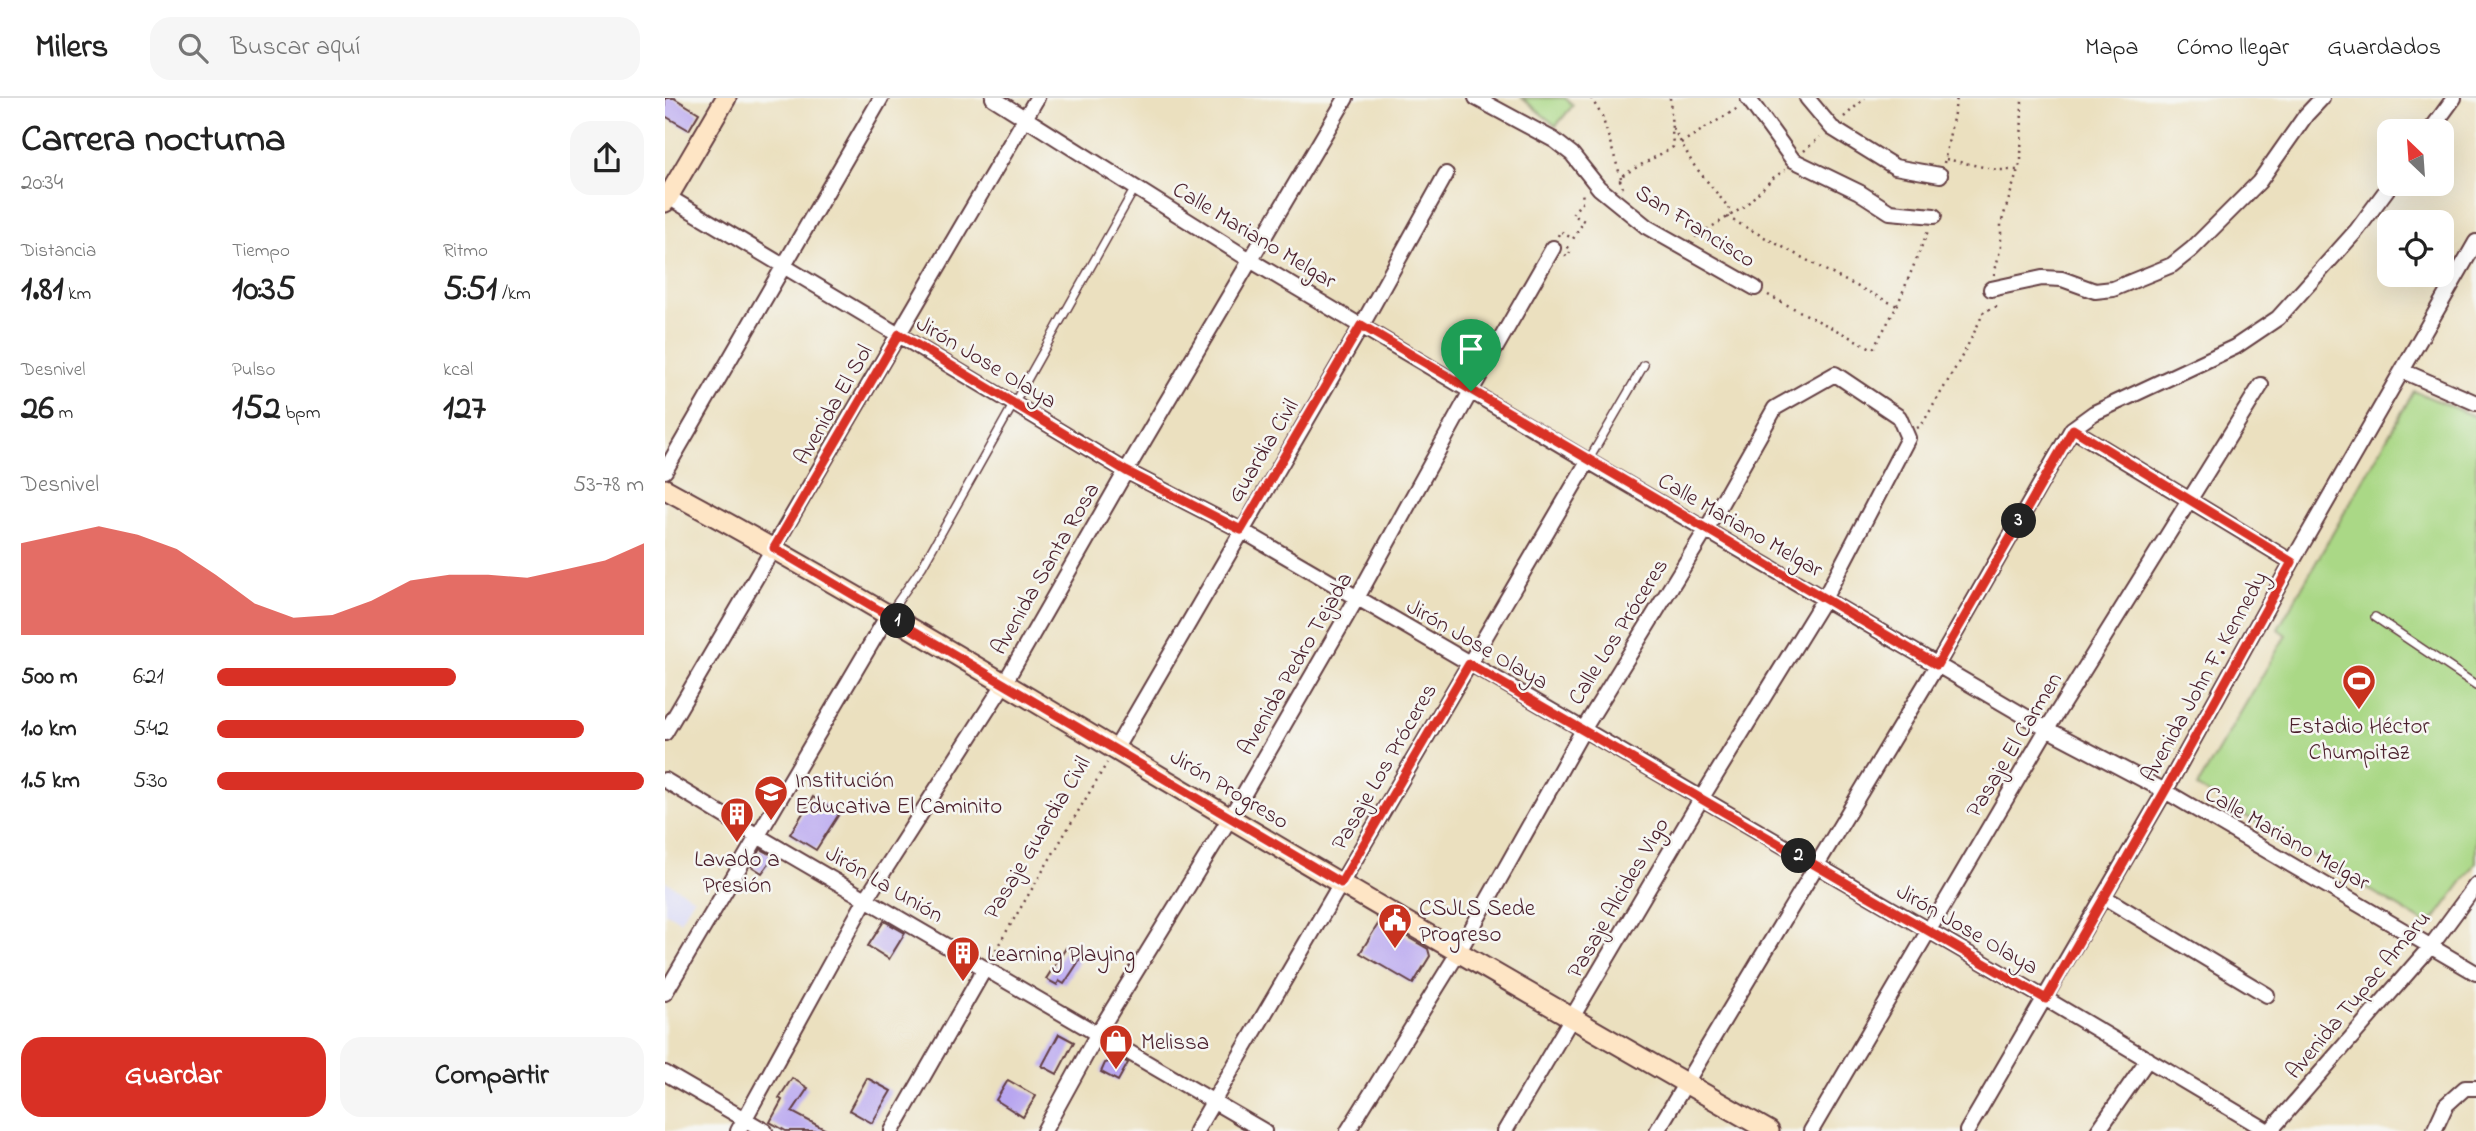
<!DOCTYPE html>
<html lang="es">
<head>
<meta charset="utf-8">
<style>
  :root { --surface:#fff; --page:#f6f6f6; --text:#222; --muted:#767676; --line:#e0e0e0; --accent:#d93025 }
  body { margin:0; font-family:"Indie Flower",sans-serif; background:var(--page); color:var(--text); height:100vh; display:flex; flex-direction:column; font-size:26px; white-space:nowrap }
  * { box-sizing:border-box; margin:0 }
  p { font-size:23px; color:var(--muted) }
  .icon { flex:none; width:38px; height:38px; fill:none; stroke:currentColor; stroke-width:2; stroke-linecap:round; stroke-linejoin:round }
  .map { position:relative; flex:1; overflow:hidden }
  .details { display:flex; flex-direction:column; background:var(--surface); width:665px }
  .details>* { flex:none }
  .needle { width:46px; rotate:335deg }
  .buttons { position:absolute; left:1712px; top:21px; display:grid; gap:14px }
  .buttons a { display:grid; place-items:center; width:77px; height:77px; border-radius:14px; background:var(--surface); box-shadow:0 7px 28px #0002; font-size:35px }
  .pin { position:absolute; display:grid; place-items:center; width:60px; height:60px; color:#fff; margin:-72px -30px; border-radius:50% 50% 50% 0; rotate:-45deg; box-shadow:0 0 7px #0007 }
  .pin .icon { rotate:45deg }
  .km { position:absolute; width:35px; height:35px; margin:-18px; border-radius:50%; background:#222; color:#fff; font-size:19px; line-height:35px; text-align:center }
  .round { display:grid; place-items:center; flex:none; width:74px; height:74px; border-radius:21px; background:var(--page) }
  .overview { display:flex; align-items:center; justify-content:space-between; height:119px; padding:0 21px }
  h1 { font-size:38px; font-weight:800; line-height:52px }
  .metrics { display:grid; grid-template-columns:repeat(3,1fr); gap:10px; height:119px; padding:7px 21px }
  .metrics div { display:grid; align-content:center }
  .metrics b { font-size:35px; font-weight:800 }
  .metrics small { font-size:19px; font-weight:400 }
  .metrics p { font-size:19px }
  .chart { height:196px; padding:14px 21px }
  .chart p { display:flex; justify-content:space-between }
  .chart svg { width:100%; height:126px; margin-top:7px; fill:var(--accent); opacity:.7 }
  .button { display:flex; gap:14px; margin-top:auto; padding:14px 21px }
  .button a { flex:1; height:80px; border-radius:21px; background:var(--accent); color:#fff; font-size:28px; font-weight:800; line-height:80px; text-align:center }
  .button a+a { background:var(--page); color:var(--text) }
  ul { padding:0 21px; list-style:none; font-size:23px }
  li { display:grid; grid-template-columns:112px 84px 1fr; align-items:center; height:52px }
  li i { height:18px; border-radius:9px; background:var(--accent) }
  header { display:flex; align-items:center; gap:42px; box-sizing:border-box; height:98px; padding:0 35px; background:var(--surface); border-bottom:2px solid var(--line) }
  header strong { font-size:33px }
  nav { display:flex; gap:38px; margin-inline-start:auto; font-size:24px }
  .search { width:490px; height:63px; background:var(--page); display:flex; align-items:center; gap:18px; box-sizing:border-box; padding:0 24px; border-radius:21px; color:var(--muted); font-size:26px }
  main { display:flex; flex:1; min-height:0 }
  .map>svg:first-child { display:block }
  .built { fill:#d7d7f8 }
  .green { fill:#aad886; stroke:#7a7c58; stroke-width:2 }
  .building { fill:#b8a6f0 }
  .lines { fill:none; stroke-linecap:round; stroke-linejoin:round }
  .lane-casing { stroke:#623c41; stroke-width:10 }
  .street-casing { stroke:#623c41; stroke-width:18 }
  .secondary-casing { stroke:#623c41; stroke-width:23 }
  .path { stroke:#623c41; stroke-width:2.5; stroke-dasharray:2 5; stroke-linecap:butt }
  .lane { stroke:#fff; stroke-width:7 }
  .street { stroke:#fff; stroke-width:14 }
  .secondary { stroke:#fee5c5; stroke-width:19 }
  .route-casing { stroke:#fff; stroke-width:14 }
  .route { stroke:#d93025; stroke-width:9 }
  .labels { text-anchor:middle; stroke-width:5; stroke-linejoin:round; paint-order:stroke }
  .street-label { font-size:23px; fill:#4a1f2b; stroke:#f6f6f2 }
  .poi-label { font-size:23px; fill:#4a1f2b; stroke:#f6f6f2; text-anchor:start }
</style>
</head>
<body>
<header>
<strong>Milers</strong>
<div class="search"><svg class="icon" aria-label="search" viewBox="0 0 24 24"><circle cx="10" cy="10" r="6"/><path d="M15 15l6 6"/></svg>Buscar aquí</div>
<nav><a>Mapa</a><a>Cómo llegar</a><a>Guardados</a></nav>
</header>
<main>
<section class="details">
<div class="overview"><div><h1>Carrera nocturna</h1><p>20:34</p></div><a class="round"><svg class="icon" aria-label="share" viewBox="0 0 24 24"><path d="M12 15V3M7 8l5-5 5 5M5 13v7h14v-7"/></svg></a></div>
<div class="metrics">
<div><p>Distancia</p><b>1.81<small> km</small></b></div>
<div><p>Tiempo</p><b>10:35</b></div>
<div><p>Ritmo</p><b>5:51<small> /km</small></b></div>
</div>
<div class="metrics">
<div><p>Desnivel</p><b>26<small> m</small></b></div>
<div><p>Pulso</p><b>152<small> bpm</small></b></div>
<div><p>kcal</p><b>127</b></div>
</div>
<div class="chart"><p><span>Desnivel</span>53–78 m</p>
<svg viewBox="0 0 160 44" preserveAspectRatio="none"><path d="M0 44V12L10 9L20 6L30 9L40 14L50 23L60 33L70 38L80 37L90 32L100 25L110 23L120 23L130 24L140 21L150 18L160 12V44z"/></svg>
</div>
<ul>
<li><b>500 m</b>6:21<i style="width:56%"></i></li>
<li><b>1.0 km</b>5:42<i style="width:86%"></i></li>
<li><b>1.5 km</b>5:30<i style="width:100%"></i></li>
</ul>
<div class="button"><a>Guardar</a><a>Compartir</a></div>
</section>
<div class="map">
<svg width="1811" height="1033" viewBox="0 0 1811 1033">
  <rect width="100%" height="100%" fill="#f6f6f2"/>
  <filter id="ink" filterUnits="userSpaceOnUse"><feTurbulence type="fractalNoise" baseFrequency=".0143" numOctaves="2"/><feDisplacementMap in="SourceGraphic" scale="14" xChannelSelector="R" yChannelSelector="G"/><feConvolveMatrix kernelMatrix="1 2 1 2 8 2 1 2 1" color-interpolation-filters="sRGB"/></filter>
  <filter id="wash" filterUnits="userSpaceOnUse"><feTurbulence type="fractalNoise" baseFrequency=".00686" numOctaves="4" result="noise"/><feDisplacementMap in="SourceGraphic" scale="28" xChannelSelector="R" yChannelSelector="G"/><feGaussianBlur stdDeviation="1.57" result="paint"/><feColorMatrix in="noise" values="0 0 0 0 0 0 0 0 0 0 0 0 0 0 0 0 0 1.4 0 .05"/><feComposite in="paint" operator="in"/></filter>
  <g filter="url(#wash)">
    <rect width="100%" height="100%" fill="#ebe0bf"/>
    <path class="built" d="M0 783 29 800 15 823 0 814Z"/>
    <path class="green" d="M857 0H900L908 7 891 28Z
      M1749 293 1811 319V765L1770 821 1762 826 1532 689 1621 537 1613 531Z"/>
    <g id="blocks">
      <path class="building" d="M0 0H9L34 15 24 32 0 18Z
        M148 699 174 716 151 752 125 736Z
        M96 751 109 758 97 775 86 768Z
        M219 823 240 835 224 861 203 848Z
        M715 823 763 851 765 858 748 886 695 855Z
        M401 850 416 860 399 886 394 883 392 887 381 881Z
        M394 936 409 944 392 976 377 968Z
        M456 961 463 965 453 983 436 974 440 965Z
        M127 980 143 990 127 1014 163 1033H121L105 1024 117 1002 114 1000Z
        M202 980 226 993 207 1025 184 1012Z
        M343 982 371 998 358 1019 331 1002Z"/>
    </g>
  </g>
  <g filter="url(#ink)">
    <use href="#blocks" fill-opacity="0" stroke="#623c41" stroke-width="2"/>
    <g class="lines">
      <g class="lane-casing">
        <path id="lane" d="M923 363 979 267
          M224 516 257 469 470 90
          M1710 519 1811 587"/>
      </g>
      <g class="street-casing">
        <path id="street" d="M328 0 585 162 923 363 1382 631 1500 693 1811 875
          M811 0 889 42 907 56 934 90 982 129 1090 190
          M1083 0 1128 62 1194 94 1225 114 1269 118
          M1142 0 1167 30 1230 69 1275 77
          M1765 33 1789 0
          M0 97 461 373 576 432 1381 901 1603 1033
          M1326 191 1377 180 1397 181 1430 193 1448 191 1507 167 1527 151 1594 84 1641 17 1657 0
          M1738 273 1811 305
          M1407 331 1627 464
          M0 373 216 0
          M0 635 372 0
          M451 650 697 227 781 76
          M0 682 91 737 599 1033
          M1439 799 1602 897
          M0 895 223 517
          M0 975 100 1033
          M73 1033 201 801 339 586 461 373 681 0
          M227 1033 320 870
          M379 1033 433 935 565 720 692 500 806 293 888 150
          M531 1033 923 363
          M683 1033 793 855 918 632 1041 432 1110 310 1170 276 1234 319 1243 340 1159 501 1036 701 840 1033
          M992 1033 1272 567 1407 331 1429 315 1570 249 1613 220 1692 132 1726 86
          M1146 1033 1382 631 1596 287
          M1302 1033 1500 693 1627 464 1811 144
          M1433 1033 1483 961
          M1605 1033 1766 848 1811 787
          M1769 1033 1781 1007 1800 990H1811"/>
      </g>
      <g class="secondary-casing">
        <path id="secondary" d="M0 104 61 0
          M0 391C192 495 378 609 565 720 744 827 924 930 1104 1033"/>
      </g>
      <path class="path" d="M926 0 937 18 956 80
        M1179 19 1200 0
        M1008 30 1028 66 1068 115
        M1016 45 1073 10
        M1139 53 1155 39
        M1281 61 1332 72H1353
        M1279 65 1292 0
        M958 90 955 82 958 77 1008 49 1005 0
        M1062 119 1173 179 1232 208
        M893 138 895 133 908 141 919 123 907 116 918 103 917 93
        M1030 139 1079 109 1108 80 1120 72
        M900 157 903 159 906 152 901 147
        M1329 177 1336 148V126L1356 62 1357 0
        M1103 197 1208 251 1232 208 1263 133
        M1252 330 1256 328C1278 291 1302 253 1319 213L1331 209 1328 204
        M327 858 442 665"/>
      <use href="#lane" class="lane"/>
      <use href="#street" class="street"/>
      <use href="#secondary" class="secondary"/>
    </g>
  </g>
  <g class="lines" filter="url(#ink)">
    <g class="route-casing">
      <path id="route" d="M696 227 1272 567 1408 331 1627 464 1500 693 1381 901 804 566 676 785 109 450 234 236 461 373 576 432Z"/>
    </g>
    <use href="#route" class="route"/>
  </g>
  <defs>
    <g id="stadium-pin" transform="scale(1.75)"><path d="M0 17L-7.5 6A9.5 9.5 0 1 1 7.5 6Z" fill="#c8321e" stroke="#f6f6f2"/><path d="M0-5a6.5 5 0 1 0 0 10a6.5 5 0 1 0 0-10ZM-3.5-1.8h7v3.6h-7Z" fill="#fff"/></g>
    <g id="school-pin" transform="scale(1.75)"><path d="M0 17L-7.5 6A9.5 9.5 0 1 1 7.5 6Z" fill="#c8321e" stroke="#f6f6f2"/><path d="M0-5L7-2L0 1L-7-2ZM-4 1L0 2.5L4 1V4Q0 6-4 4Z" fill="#fff"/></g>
    <g id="building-pin" transform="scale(1.75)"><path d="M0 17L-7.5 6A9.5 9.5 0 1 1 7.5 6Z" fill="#c8321e" stroke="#f6f6f2"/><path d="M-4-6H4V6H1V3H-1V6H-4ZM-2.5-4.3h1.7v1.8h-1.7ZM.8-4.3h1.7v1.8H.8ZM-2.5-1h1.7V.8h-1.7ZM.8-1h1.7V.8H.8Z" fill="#fff"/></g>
    <g id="civic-pin" transform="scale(1.75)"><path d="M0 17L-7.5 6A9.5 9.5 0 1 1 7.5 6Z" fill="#c8321e" stroke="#f6f6f2"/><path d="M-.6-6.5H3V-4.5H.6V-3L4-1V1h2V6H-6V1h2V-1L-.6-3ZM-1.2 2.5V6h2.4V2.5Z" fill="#fff"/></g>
    <g id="shop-pin" transform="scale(1.75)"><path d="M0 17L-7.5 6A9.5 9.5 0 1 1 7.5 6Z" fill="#c8321e" stroke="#f6f6f2"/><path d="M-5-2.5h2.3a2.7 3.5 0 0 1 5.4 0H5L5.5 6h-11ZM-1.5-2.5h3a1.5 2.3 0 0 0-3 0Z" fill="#fff"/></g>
  </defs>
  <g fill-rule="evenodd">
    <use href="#stadium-pin" x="1694" y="583"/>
    <use href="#school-pin" x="106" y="694"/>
    <use href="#building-pin" x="72" y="716"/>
    <use href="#civic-pin" x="730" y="822"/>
    <use href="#building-pin" x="298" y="855"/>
    <use href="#shop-pin" x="451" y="943"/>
  </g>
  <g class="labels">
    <g class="street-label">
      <text transform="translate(1031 127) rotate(32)" y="8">San Francisco</text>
      <text transform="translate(590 136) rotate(31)" y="8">Calle Mariano Melgar</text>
      <text transform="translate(322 263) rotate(31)" y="8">Jirón Jose Olaya</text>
      <text transform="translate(167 306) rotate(-60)" y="8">Avenida El Sol</text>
      <text transform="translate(597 352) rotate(-59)" y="8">Guardia Civil</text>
      <text transform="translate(1076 426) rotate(30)" y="8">Calle Mariano Melgar</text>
      <text transform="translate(379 470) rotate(-60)" y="8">Avenida Santa Rosa</text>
      <text transform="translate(952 533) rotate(-58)" y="8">Calle Los Próceres</text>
      <text transform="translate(813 545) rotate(30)" y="8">Jirón Jose Olaya</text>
      <text transform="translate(629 565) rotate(-60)" y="8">Avenida Pedro Tejada</text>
      <text transform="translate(1538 578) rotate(-61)" y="8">Avenida John F. Kennedy</text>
      <text transform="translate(1348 646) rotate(-59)" y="8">Pasaje El Carmen</text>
      <text transform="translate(718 668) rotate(-60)" y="8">Pasaje Los Próceres</text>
      <text transform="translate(565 690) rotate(31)" y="8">Jirón Progreso</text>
      <text transform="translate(371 739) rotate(-59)" y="8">Pasaje Guardia Civil</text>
      <text transform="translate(1623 739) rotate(30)" y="8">Calle Mariano Melgar</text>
      <text transform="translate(220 785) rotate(30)" y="8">Jirón La Unión</text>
      <text transform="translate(952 799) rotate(-60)" y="8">Pasaje Alcides Vigo</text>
      <text transform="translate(1303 830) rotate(30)" y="8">Jirón Jose Olaya</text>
      <text transform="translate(1692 896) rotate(-50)" y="8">Avenida Tupac Amaru</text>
    </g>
    <g class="poi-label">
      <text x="1694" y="635" text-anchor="middle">Estadio Héctor<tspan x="1694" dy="26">Chumpitaz</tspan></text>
      <text x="130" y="689">Institución<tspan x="130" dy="26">Educativa El Caminito</tspan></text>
      <text x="72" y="768" text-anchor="middle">Lavado a<tspan x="72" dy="26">Presión</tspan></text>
      <text x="754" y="817">CSJLS Sede<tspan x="754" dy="26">Progreso</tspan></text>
      <text x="322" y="863">Learning Playing</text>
      <text x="476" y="951">Melissa</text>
    </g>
  </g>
</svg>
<div class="buttons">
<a><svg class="needle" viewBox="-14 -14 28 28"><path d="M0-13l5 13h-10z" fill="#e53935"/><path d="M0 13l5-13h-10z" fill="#767676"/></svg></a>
<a><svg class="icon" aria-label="locate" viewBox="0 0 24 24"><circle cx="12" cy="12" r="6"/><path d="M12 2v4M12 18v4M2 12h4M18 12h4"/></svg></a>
</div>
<div class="pin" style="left:806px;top:293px;background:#1e9e55"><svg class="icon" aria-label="arrive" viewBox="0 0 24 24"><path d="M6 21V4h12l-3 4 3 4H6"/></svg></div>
<b class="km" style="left:233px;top:523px">1</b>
<b class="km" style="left:1134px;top:758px">2</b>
<b class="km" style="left:1354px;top:423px">3</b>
</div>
</main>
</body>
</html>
